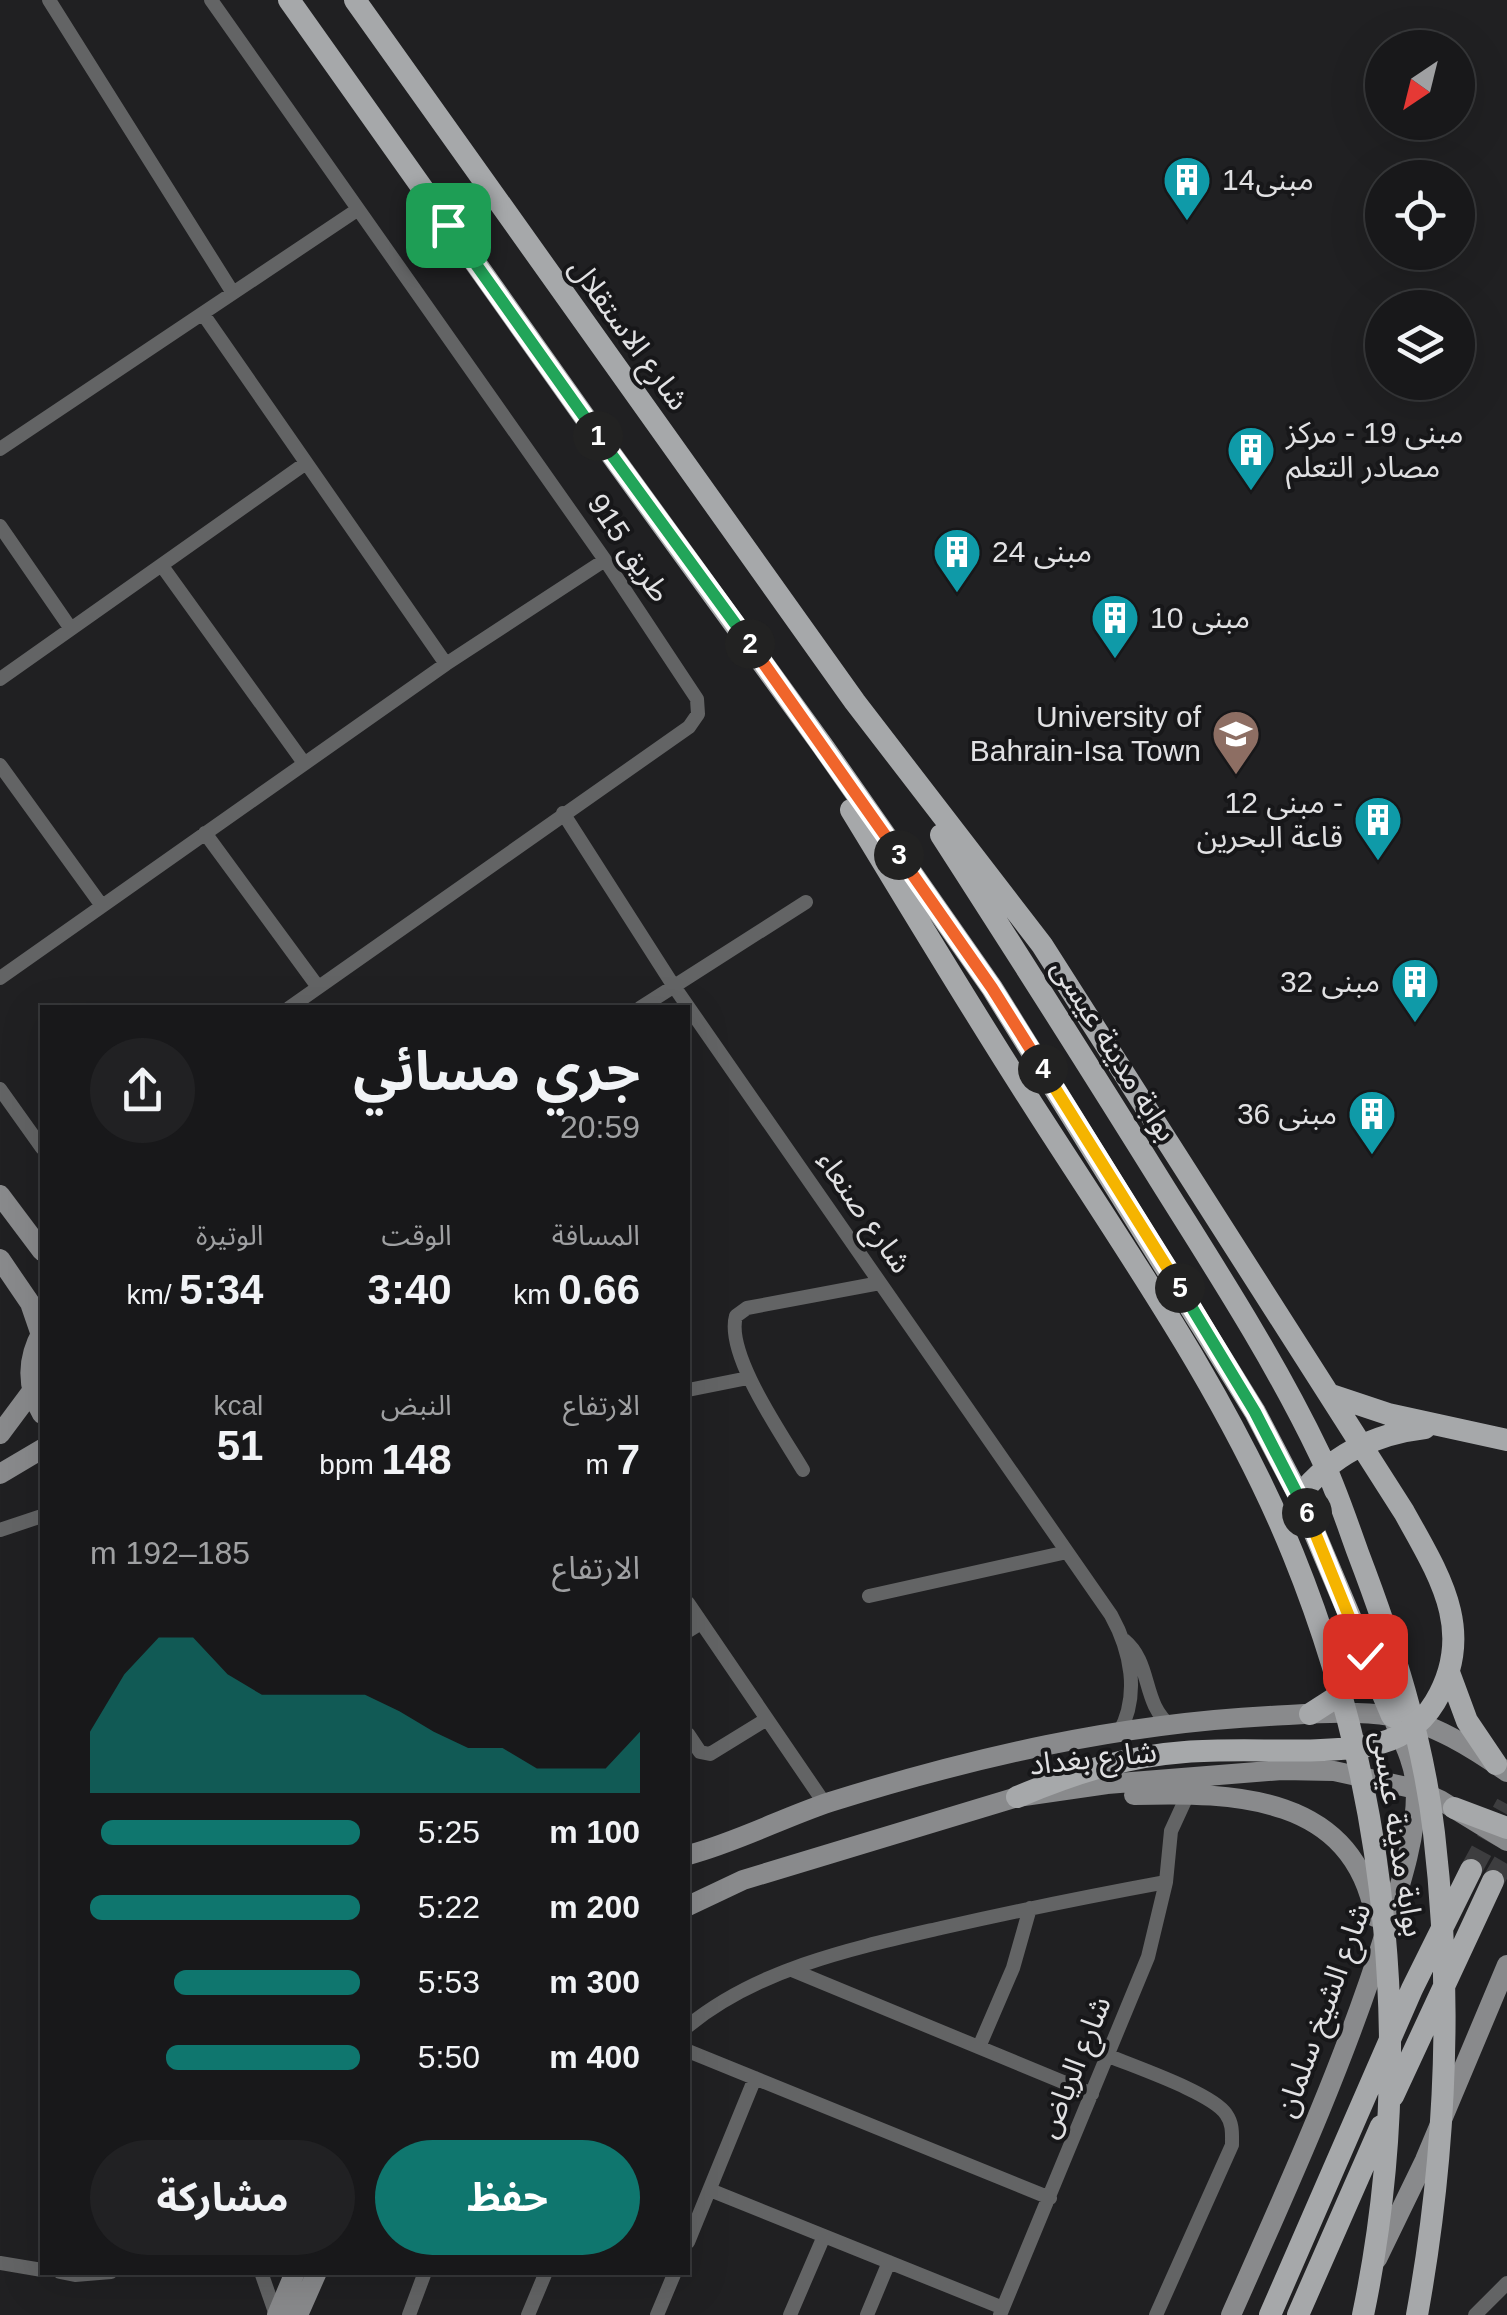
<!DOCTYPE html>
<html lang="ar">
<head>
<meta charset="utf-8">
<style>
  :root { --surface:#18181a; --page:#212123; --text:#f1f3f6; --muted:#9fa0a2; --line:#363739; --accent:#0f766e }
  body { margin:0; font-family:Arial,"Noto Sans Arabic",sans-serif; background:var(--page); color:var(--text); direction:rtl; height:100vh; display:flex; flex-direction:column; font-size:38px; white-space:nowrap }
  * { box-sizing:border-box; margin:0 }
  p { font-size:32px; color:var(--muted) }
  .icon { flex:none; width:55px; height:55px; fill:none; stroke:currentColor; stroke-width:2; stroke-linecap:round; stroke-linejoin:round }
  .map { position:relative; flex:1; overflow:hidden; direction:ltr }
  .side { position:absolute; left:40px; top:1005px; width:650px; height:1270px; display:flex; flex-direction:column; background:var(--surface); border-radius:0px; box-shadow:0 10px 40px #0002,0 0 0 2px var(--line); direction:rtl }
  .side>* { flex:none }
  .needle { width:65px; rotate:215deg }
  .buttons { position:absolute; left:1365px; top:30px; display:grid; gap:20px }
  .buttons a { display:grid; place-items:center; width:110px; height:110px; border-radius:50%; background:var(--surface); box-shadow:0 10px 40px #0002,0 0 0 2px var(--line); font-size:50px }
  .pin { position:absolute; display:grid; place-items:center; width:85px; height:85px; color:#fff; margin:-42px; border-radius:20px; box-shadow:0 5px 15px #0006 }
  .km { position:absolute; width:50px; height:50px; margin:-25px; border-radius:50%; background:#222; color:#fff; font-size:28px; line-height:50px; text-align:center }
  .round { display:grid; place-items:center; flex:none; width:105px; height:105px; border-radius:52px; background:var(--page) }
  .head { display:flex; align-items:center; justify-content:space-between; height:170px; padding:0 50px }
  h1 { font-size:55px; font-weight:700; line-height:75px }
  .stats { display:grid; grid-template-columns:repeat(3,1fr); gap:15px; height:170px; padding:10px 50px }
  .stats div { display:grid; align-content:center }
  .stats b { font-size:42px; font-weight:700 }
  .stats small { font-size:28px; font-weight:400 }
  .stats p { font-size:28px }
  .chart { height:280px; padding:20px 50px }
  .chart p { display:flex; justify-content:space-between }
  .chart svg { width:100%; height:180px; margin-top:10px; fill:var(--accent); opacity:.7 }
  .primary-button { display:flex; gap:20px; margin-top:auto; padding:20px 50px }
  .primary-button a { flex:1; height:115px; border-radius:60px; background:var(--accent); color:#fff; font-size:40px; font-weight:700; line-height:115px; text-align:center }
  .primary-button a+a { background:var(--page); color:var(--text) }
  ul { padding:0 50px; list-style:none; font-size:32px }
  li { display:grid; grid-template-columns:160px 120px 1fr; align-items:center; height:75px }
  li i { height:25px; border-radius:12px; background:var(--accent) }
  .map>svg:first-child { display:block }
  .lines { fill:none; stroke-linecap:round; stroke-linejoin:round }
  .primary-tunnel { stroke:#3d3d3f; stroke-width:22; stroke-dasharray:22 11; stroke-linecap:butt }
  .street { stroke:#636465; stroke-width:14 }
  .secondary { stroke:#898a8c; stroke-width:20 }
  .primary { stroke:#a6a8aa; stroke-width:22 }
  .split-1-casing { stroke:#fff; stroke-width:20 }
  .split-2-casing { stroke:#fff; stroke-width:20 }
  .split-3-casing { stroke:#fff; stroke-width:20 }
  .split-4-casing { stroke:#fff; stroke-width:20 }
  .split-5-casing { stroke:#fff; stroke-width:20 }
  .split-6-casing { stroke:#fff; stroke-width:20 }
  .split-7-casing { stroke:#fff; stroke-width:20 }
  .split-1 { stroke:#22a559; stroke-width:12 }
  .split-2 { stroke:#22a559; stroke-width:12 }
  .split-3 { stroke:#f0652b; stroke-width:12 }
  .split-4 { stroke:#f0652b; stroke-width:12 }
  .split-5 { stroke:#f5b400; stroke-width:12 }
  .split-6 { stroke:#22a559; stroke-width:12 }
  .split-7 { stroke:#f5b400; stroke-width:12 }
  .labels { text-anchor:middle; stroke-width:8; stroke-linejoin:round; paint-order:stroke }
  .poi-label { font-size:30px; fill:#e1e1e3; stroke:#171719; text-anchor:start }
  .street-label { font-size:30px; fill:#e1e1e3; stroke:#171719 }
</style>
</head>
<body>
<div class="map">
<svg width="1507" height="2315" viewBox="0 0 1507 2315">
  <rect width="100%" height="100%" fill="#202022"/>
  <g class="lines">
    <path class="primary-tunnel" d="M1471 1870 1507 1804
      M1493 1881 1507 1857"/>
    <path class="street" d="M49 0 233 293
      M211 0 605 560 697 699 698 714 689 727 289 1008
      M203 314 446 664
      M0 449 357 210
      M0 526 71 629
      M162 566 304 763
      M0 679 306 463
      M0 765 102 906
      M563 813 673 985 1111 1615C1131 1651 1140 1695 1119 1733
      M205 833 318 987
      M0 978 446 664 605 560
      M640 1008 806 902
      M0 1089 42 1148
      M688 1390 748 1378
      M803 1470C783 1436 725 1354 736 1316L747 1308 880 1283
      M0 1530 42 1516
      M869 1596 1067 1552
      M688 1603 825 1804
      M688 1631 701 1623
      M1124 1640C1153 1664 1141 1703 1171 1726
      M688 1734 700 1752 710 1754 767 1719
      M792 1970 1092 2094
      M688 2026C759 1968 854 1948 941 1928 1016 1911 1090 1896 1166 1882
      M979 2047 1013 1968 1030 1908
      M688 2051 1050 2198
      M1109 2056C1135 2067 1212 2093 1226 2114 1233 2124 1232 2133 1232 2145L1156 2315
      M710 2190 1003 2308
      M688 2242 755 2078
      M0 2263 42 2270
      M60 2272 75 2275 111 2272
      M261 2272 276 2315
      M409 2315 425 2272
      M528 2315 546 2272
      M657 2315 675 2272
      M790 2315 824 2236
      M867 2315 889 2262
      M1000 2315 1148 1957 1166 1882 1171 1831 1188 1794
      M1475 2315 1507 2283"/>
    <path class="secondary" d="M0 1195 42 1251
      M0 1259 30 1303 41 1335
      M42 1332C27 1358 26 1387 42 1414
      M0 1434 32 1391
      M0 1474 42 1449
      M1134 1795C1235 1792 1353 1795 1375 1917
      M688 1855C737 1842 782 1818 830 1802 974 1757 1118 1724 1269 1716 1309 1714 1352 1710 1391 1716 1432 1722 1474 1749 1507 1772
      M688 1906 743 1880 1017 1797 1107 1784 1282 1770 1334 1771 1416 1789 1440 1800 1507 1841
      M1377 2259 1425 2160 1507 1965
      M277 2315 295 2272
      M298 2315 317 2272
      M1231 2315C1287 2189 1345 2062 1386 1930 1400 1886 1417 1836 1416 1788 1415 1765 1404 1743 1395 1723"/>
    <path class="primary" d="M289 0 608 450 822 745 992 988 1255 1412 1299 1496 1392 1716
      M355 0 855 702 1042 945 1404 1512C1439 1575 1477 1632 1435 1702 1420 1727 1396 1741 1368 1746 1307 1755 1246 1747 1185 1752 1126 1756 1072 1774 1017 1797
      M851 810C914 913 976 1017 1042 1119 1132 1259 1230 1399 1293 1554 1390 1793 1416 2062 1363 2315
      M941 835C1017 953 1092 1071 1166 1190 1220 1276 1276 1363 1320 1455 1335 1486 1346 1520 1358 1553 1392 1642 1423 1738 1434 1833 1453 1995 1446 2155 1417 2315
      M1331 1395 1388 1414 1507 1440
      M1299 1496C1332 1455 1373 1434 1425 1428
      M1450 1675 1467 1721 1496 1764
      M1310 1714 1338 1696 1365 1655
      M1454 1808 1507 1828
      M1393 2096 1493 1881
      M1270 2315 1412 1989 1471 1870
      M1298 2315 1381 2126"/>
  </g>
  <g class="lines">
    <g class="split-1-casing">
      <path id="split-1" d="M448 225 598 436"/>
    </g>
    <g class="split-2-casing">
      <path id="split-2" d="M598 436 750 644"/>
    </g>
    <g class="split-3-casing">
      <path id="split-3" d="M750 644 899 855"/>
    </g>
    <g class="split-4-casing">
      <path id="split-4" d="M899 855 992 988 1043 1069"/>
    </g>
    <g class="split-5-casing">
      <path id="split-5" d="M1043 1069 1180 1288"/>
    </g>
    <g class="split-6-casing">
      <path id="split-6" d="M1180 1288 1255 1412 1307 1513"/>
    </g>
    <g class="split-7-casing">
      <path id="split-7" d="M1307 1513 1365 1656"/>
    </g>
    <use href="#split-1" class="split-1"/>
    <use href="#split-2" class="split-2"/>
    <use href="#split-3" class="split-3"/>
    <use href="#split-4" class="split-4"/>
    <use href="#split-5" class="split-5"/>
    <use href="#split-6" class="split-6"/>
    <use href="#split-7" class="split-7"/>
  </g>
  <defs>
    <g id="building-pin" transform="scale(2.5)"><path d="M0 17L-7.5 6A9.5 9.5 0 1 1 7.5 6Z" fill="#0f9aa8" stroke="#171719"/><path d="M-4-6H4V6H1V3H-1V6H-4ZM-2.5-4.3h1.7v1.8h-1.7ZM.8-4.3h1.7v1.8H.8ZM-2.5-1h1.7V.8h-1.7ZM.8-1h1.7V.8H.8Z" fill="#fff"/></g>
    <g id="school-pin" transform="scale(2.5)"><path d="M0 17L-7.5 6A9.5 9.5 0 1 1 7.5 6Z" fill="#8d6e63" stroke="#171719"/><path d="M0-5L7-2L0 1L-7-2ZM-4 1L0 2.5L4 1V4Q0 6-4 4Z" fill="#fff"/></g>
  </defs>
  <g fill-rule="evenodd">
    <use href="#building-pin" x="1187" y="180"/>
    <use href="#building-pin" x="1251" y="450"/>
    <use href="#building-pin" x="957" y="552"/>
    <use href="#building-pin" x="1115" y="618"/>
    <use href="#school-pin" x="1236" y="734"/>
    <use href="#building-pin" x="1378" y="820"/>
    <use href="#building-pin" x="1415" y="982"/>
    <use href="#building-pin" x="1372" y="1114"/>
  </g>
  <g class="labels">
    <g class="poi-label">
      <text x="1222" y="190">مبنى14</text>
      <text x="1286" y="443">مبنى 19 - مركز<tspan x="1286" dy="34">مصادر التعلم</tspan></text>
      <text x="992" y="562">مبنى 24</text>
      <text x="1150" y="628">مبنى 10</text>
      <text x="1201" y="727" text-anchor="end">University of<tspan x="1201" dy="34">Bahrain-Isa Town</tspan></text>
      <text x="1343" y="813" text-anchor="end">مبنى 12 -<tspan x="1343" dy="34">قاعة البحرين</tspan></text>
      <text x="1380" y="992" text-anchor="end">مبنى 32</text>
      <text x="1337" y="1124" text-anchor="end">مبنى 36</text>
    </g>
    <g class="street-label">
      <text transform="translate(629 334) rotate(54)" y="10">شارع الاستقلال</text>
      <text transform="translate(629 548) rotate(56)" y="10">طريق 915</text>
      <text transform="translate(1114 1050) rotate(58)" y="10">بوابة مدينة عيسى</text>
      <text transform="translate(864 1212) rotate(55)" y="10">شارع صنعاء</text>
      <text transform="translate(1093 1758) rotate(-6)" y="10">شارع بغداد</text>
      <text transform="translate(1398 1834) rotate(81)" y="10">بوابة مدينة عيسى</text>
      <text transform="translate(1323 2010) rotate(-70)" y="10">شارع الشيخ سلمان</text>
      <text transform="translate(1074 2067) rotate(-68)" y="10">شارع الرياض</text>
    </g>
  </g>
</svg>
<div class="buttons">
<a><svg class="needle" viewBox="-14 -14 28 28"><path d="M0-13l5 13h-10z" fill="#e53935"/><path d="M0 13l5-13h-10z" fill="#9fa0a2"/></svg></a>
<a><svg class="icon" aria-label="locate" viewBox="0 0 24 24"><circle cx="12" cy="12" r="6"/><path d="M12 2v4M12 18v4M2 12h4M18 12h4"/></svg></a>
<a><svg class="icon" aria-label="layers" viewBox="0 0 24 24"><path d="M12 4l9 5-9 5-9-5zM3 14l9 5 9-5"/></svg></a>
</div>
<div class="pin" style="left:448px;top:225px;background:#1e9e55"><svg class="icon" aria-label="arrive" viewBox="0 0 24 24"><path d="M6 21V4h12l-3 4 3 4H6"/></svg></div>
<div class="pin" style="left:1365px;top:1656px;background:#d93025"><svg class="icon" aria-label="check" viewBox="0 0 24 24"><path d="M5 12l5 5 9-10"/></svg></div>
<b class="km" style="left:598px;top:436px">1</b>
<b class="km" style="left:750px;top:644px">2</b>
<b class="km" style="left:899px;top:855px">3</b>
<b class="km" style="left:1043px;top:1069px">4</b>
<b class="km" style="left:1180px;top:1288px">5</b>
<b class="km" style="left:1307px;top:1513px">6</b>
<section class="side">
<div class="head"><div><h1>جري مسائي</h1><p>20:59</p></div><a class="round"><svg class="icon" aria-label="share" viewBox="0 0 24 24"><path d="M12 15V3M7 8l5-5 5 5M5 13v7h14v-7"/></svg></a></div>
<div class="stats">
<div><p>المسافة</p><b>0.66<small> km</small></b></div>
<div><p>الوقت</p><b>3:40</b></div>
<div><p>الوتيرة</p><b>5:34<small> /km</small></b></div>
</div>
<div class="stats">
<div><p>الارتفاع</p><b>7<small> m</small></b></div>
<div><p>النبض</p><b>148<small> bpm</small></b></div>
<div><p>kcal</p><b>51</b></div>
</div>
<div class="chart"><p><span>الارتفاع</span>185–192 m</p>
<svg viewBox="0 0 160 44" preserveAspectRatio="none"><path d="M0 44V29L10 15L20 6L30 6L40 15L50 20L60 20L70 20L80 20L90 24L100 29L110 33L120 33L130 38L140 38L150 38L160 29V44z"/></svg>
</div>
<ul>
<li><b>100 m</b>5:25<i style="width:96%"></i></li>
<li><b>200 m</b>5:22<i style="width:100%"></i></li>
<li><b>300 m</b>5:53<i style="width:69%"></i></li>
<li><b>400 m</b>5:50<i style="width:72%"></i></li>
</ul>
<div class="primary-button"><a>حفظ</a><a>مشاركة</a></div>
</section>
</div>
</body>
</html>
